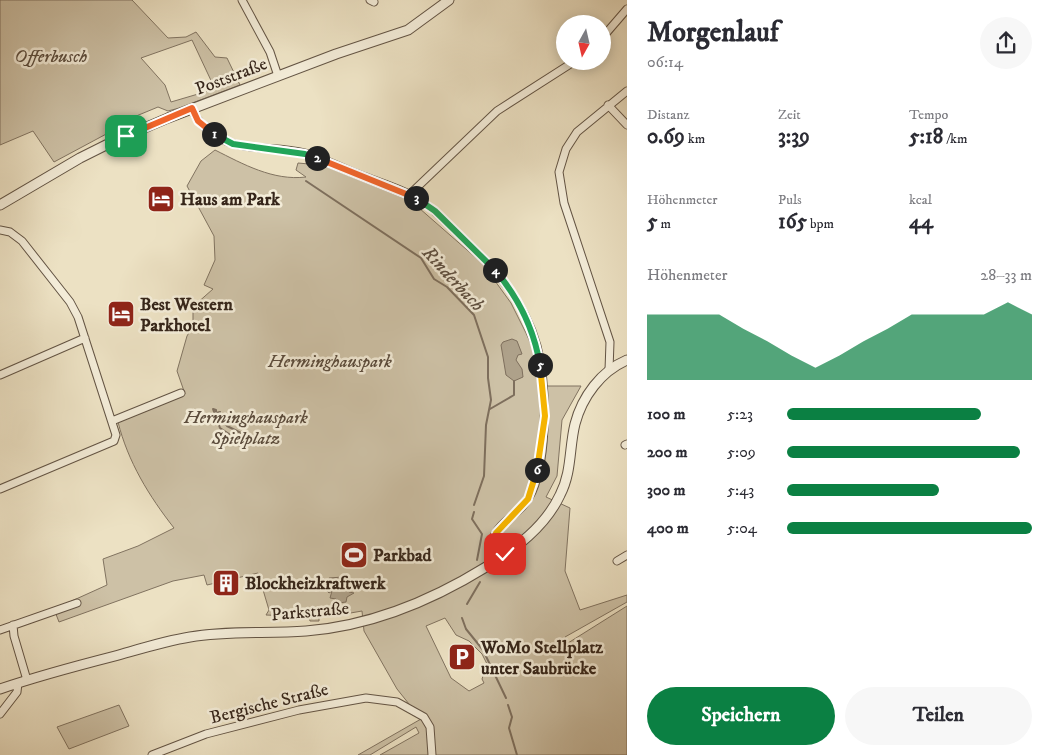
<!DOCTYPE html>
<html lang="de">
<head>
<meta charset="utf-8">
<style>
  :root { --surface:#fff; --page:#f7f7f7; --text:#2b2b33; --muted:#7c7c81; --accent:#0b8043 }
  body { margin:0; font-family:"IM FELL DW Pica",serif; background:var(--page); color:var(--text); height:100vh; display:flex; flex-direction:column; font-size:19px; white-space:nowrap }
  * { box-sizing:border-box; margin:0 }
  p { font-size:16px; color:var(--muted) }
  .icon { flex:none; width:28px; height:28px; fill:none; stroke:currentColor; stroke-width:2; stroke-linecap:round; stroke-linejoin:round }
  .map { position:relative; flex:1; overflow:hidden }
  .drawer { display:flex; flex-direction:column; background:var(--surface); width:425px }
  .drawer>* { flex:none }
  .needle { width:32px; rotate:188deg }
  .fabs { position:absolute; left:556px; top:15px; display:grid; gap:10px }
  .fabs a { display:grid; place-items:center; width:55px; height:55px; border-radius:50%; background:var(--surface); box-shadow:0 2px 12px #0003; font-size:25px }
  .pin { position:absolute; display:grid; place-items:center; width:42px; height:42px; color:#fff; margin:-21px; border-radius:10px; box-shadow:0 2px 8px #0006 }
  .km { position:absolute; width:25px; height:25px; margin:-12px; border-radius:50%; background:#222; color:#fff; font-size:14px; line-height:25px; text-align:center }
  .round { display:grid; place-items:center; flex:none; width:52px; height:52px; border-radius:26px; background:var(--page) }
  .head { display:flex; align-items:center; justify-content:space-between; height:85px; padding:0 20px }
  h1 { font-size:28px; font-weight:700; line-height:38px }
  .metrics { display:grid; grid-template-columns:repeat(3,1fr); gap:8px; height:85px; padding:5px 20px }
  .metrics div { display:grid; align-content:center }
  .metrics b { font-size:21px; font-weight:700 }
  .metrics small { font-size:14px; font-weight:400 }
  .metrics p { font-size:14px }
  .chart { height:140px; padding:10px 20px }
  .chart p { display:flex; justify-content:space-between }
  .chart svg { width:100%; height:90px; margin-top:5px; fill:var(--accent); opacity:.7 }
  .cta { display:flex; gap:10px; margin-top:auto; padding:10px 20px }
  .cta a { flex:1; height:58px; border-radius:30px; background:var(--accent); color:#fff; font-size:20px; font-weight:700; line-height:58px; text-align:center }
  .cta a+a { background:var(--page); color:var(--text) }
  ul { padding:0 20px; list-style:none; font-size:16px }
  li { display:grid; grid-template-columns:80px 60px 1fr; align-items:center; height:38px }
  li i { height:12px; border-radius:6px; background:var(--accent) }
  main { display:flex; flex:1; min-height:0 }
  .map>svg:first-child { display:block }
  .green { fill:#cdc1a6; stroke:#817360; fill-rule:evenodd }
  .water { fill:#aea18a; stroke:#7e6f5d }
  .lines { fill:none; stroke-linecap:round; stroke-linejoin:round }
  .stream { stroke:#7e6f5d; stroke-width:2 }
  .minor-casing { stroke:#635444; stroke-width:9 }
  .tertiary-casing { stroke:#635444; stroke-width:11 }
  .minor { stroke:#f3ecd8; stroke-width:7 }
  .tertiary { stroke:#f3ecd8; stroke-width:9 }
  .split-1-casing { stroke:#fff; stroke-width:10 }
  .split-2-casing { stroke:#fff; stroke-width:10 }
  .split-3-casing { stroke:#fff; stroke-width:10 }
  .split-4-casing { stroke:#fff; stroke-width:10 }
  .split-5-casing { stroke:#fff; stroke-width:10 }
  .split-6-casing { stroke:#fff; stroke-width:10 }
  .split-7-casing { stroke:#fff; stroke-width:10 }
  .split-1 { stroke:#f0652b; stroke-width:6 }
  .split-2 { stroke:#22a559; stroke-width:6 }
  .split-3 { stroke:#f0652b; stroke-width:6 }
  .split-4 { stroke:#22a559; stroke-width:6 }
  .split-5 { stroke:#22a559; stroke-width:6 }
  .split-6 { stroke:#f5b400; stroke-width:6 }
  .split-7 { stroke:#f5b400; stroke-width:6 }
  .labels { text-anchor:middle; stroke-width:5; stroke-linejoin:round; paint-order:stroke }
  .park-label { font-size:18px; font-style:italic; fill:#5b4c3d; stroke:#f3ecd8 }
  .street-label { font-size:18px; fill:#35251a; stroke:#f3ecd8 }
  .poi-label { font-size:18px; font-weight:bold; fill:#35251a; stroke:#f3ecd8; text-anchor:start }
  .water-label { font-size:19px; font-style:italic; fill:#5f5041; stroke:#f3ecd8 }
</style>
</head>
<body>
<main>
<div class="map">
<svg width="627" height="755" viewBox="0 0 627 755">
  <rect width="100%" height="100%" fill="#ece1c3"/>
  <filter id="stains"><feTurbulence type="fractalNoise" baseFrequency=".004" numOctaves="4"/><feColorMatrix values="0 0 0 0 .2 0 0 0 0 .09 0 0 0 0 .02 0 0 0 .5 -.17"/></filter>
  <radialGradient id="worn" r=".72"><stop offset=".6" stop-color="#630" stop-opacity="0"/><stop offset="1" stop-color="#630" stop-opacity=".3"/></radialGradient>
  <path class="green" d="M0 0H132L168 38 186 37 196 32 215 57 227 58 240 85 179 108 168 111 158 107 112 126 110 132 54 162 33 131 0 145ZM192 40 215 89 171 102 165 85 141 58Z
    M215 150C243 164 273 181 306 177L296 170 298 163 309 164 308 159 411 201 482 263 511 303 526 333 534 351 538 386H581L562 420 557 476 546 497 570 508 565 571 580 610 627 595V602L565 637 568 643 627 606V755H380L419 733 416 727 370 755H358L421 719 397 689 364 631 362 611 339 615 338 612 319 614V621H310C308 612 306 609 296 610L291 616 266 615 269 610 258 573 207 585 204 575 173 581 59 622 54 609 107 585 103 559 138 546 174 528C149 496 128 462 118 422L185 394 177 371 187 336 193 326V309L196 304 213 289 204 285 215 260 214 236 187 186 201 161ZM445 618 456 635 469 641 482 654 487 664 482 679 484 683 469 691 451 678 426 626Z
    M119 705 129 726 69 749 57 727Z"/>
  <path class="water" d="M512 339 517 341 522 354 518 355 516 360 522 369 523 377 514 381 506 375 501 345 503 342Z
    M343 577 349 592 354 593 347 597 346 602 339 603 336 599 330 598 332 591 329 593 325 589 319 591 317 579H325L326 587 332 591 333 584 329 583V578Z"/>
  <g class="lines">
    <path class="stream" d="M306 181 421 258 434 279 447 287 474 315 488 357V378L491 400 486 425 484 476 474 505
      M490 409 514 395V381
      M253 439 227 426 225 423 227 420 224 419 225 417 219 416 220 412 216 413V410L213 409 220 428 229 434 232 441 240 446 248 445 253 439
      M474 512 472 519 482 534 477 560
      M467 604 480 582
      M462 618 466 629 483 650 506 698
      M508 705 512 717 509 728 517 755"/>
    <g class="minor-casing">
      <path id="minor" d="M242 0 270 52 278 76
        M370 0 374 2
        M602 38 627 9
        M608 105 627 125
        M192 108C197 125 217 139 234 144 256 150 282 147 305 153 323 158 340 167 358 174 375 181 394 186 411 195 429 204 443 219 457 233 492 265 524 299 537 346 547 384 548 455 532 492 519 522 485 519 492 563
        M410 194 497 111 575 61
        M0 230 10 232 22 241 70 302 78 317 116 435 114 441 0 489
        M609 370 610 342 564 203 559 172 566 149 577 132 627 91
        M0 375 85 338
        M112 421 181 393
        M625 445 627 444
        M496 533 500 547 505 555
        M617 561 627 555
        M13 625 14 636 27 680
        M0 630 77 603
        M0 714 17 692 18 683
        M152 755 206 734 299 710 366 698 397 702 424 717 430 727 432 755"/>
    </g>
    <g class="tertiary-casing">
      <path id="tertiary" d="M0 205 80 158 114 141 168 118 336 54 408 30 449 0
        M0 689C38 676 76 666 115 656 140 649 165 641 190 637 229 630 267 634 306 631 371 626 431 601 486 567 516 548 545 527 560 495 572 472 569 448 575 424 582 397 601 371 627 360"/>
    </g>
    <use href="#minor" class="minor"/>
    <use href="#tertiary" class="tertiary"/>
  </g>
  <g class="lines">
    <g class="split-1-casing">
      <path id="split-1" d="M126 136 192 108 198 121 214 134"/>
    </g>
    <g class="split-2-casing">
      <path id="split-2" d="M214 134 233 144 305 154 317 158"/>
    </g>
    <g class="split-3-casing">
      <path id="split-3" d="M317 158 416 198"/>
    </g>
    <g class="split-4-casing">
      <path id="split-4" d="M416 198 435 211 495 270"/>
    </g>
    <g class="split-5-casing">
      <path id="split-5" d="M495 270C518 297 534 329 540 365"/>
    </g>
    <g class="split-6-casing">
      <path id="split-6" d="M537 470 545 416 540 365"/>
    </g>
    <g class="split-7-casing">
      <path id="split-7" d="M505 554 500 547 496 533 528 499 537 470"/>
    </g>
    <use href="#split-1" class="split-1"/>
    <use href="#split-2" class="split-2"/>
    <use href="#split-3" class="split-3"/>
    <use href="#split-4" class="split-4"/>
    <use href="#split-5" class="split-5"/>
    <use href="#split-6" class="split-6"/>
    <use href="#split-7" class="split-7"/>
  </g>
  <defs>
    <g id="hotel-square" transform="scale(1.4375)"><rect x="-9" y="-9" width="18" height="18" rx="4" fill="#8f2418" stroke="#f3ecd8"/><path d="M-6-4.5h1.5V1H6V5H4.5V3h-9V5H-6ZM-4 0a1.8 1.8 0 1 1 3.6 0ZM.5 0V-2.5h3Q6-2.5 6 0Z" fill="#fff"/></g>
    <g id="stadium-square" transform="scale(1.4375)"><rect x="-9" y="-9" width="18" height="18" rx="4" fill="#8f2418" stroke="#f3ecd8"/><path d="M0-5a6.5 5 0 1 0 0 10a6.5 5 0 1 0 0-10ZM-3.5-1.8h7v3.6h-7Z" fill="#fff"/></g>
    <g id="building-square" transform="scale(1.4375)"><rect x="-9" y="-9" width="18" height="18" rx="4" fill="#8f2418" stroke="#f3ecd8"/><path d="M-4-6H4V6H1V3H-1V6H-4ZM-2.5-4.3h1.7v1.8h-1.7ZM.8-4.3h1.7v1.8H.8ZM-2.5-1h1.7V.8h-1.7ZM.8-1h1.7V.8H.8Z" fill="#fff"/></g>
    <g id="parking-square" transform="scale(1.4375)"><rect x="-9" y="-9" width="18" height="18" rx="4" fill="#8f2418" stroke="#f3ecd8"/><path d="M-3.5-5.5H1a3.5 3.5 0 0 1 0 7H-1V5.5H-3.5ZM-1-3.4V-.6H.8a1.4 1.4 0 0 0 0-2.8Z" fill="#fff"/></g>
  </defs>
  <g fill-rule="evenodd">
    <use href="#hotel-square" x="161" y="199"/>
    <use href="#hotel-square" x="121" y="314"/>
    <use href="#stadium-square" x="354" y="555"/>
    <use href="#building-square" x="226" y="583"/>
    <use href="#parking-square" x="462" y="657"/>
  </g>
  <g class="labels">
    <g class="park-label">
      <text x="51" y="62">Offerbusch</text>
      <text x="330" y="367">Herminghauspark</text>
      <text x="246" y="423">Herminghauspark<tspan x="246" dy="21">Spielplatz</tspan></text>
    </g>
    <g class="street-label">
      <text transform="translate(231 76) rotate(-21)" y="6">Poststraße</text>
      <text transform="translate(310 611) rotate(-5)" y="6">Parkstraße</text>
      <text transform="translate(269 703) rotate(-14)" y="6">Bergische Straße</text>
    </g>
    <g class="poi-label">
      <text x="180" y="205">Haus am Park</text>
      <text x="140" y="310">Best Western<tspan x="140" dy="21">Parkhotel</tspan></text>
      <text x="373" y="561">Parkbad</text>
      <text x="245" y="589">Blockheizkraftwerk</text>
      <text x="481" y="653">WoMo Stellplatz<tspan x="481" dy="21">unter Saubrücke</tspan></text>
    </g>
    <g class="water-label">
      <text transform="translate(454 278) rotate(47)" y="7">Rinderbach</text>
    </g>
  </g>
  <rect width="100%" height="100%" filter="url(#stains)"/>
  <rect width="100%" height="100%" fill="url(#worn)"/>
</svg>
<div class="fabs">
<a><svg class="needle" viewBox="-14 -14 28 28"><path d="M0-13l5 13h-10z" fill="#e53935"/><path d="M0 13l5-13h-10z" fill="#7c7c81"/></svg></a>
</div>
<div class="pin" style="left:126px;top:136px;background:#1e9e55"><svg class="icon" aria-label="arrive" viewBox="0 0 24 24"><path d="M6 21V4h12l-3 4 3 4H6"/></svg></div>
<div class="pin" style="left:505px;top:554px;background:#d93025"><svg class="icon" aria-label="check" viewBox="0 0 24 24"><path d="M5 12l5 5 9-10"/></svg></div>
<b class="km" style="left:214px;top:134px">1</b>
<b class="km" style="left:317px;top:158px">2</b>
<b class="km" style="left:416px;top:198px">3</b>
<b class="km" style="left:495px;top:270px">4</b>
<b class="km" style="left:540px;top:365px">5</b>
<b class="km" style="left:537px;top:470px">6</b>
</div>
<section class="drawer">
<div class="head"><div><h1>Morgenlauf</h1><p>06:14</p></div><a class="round"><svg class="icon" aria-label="share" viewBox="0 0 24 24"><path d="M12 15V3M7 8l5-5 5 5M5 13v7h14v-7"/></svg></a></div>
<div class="metrics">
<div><p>Distanz</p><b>0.69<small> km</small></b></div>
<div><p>Zeit</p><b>3:39</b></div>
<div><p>Tempo</p><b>5:18<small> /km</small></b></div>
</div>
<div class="metrics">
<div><p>Höhenmeter</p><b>5<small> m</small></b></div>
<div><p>Puls</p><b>165<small> bpm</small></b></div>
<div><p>kcal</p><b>44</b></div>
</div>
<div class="chart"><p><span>Höhenmeter</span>28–33 m</p>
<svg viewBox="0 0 160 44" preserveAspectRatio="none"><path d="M0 44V12L10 12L20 12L30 12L40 19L50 25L60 32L70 38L80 32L90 25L100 19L110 12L120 12L130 12L140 12L150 6L160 12V44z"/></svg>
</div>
<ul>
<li><b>100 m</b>5:23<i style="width:79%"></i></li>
<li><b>200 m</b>5:09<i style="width:95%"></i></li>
<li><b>300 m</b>5:43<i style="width:62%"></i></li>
<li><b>400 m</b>5:04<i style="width:100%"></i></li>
</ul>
<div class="cta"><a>Speichern</a><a>Teilen</a></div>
</section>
</main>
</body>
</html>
